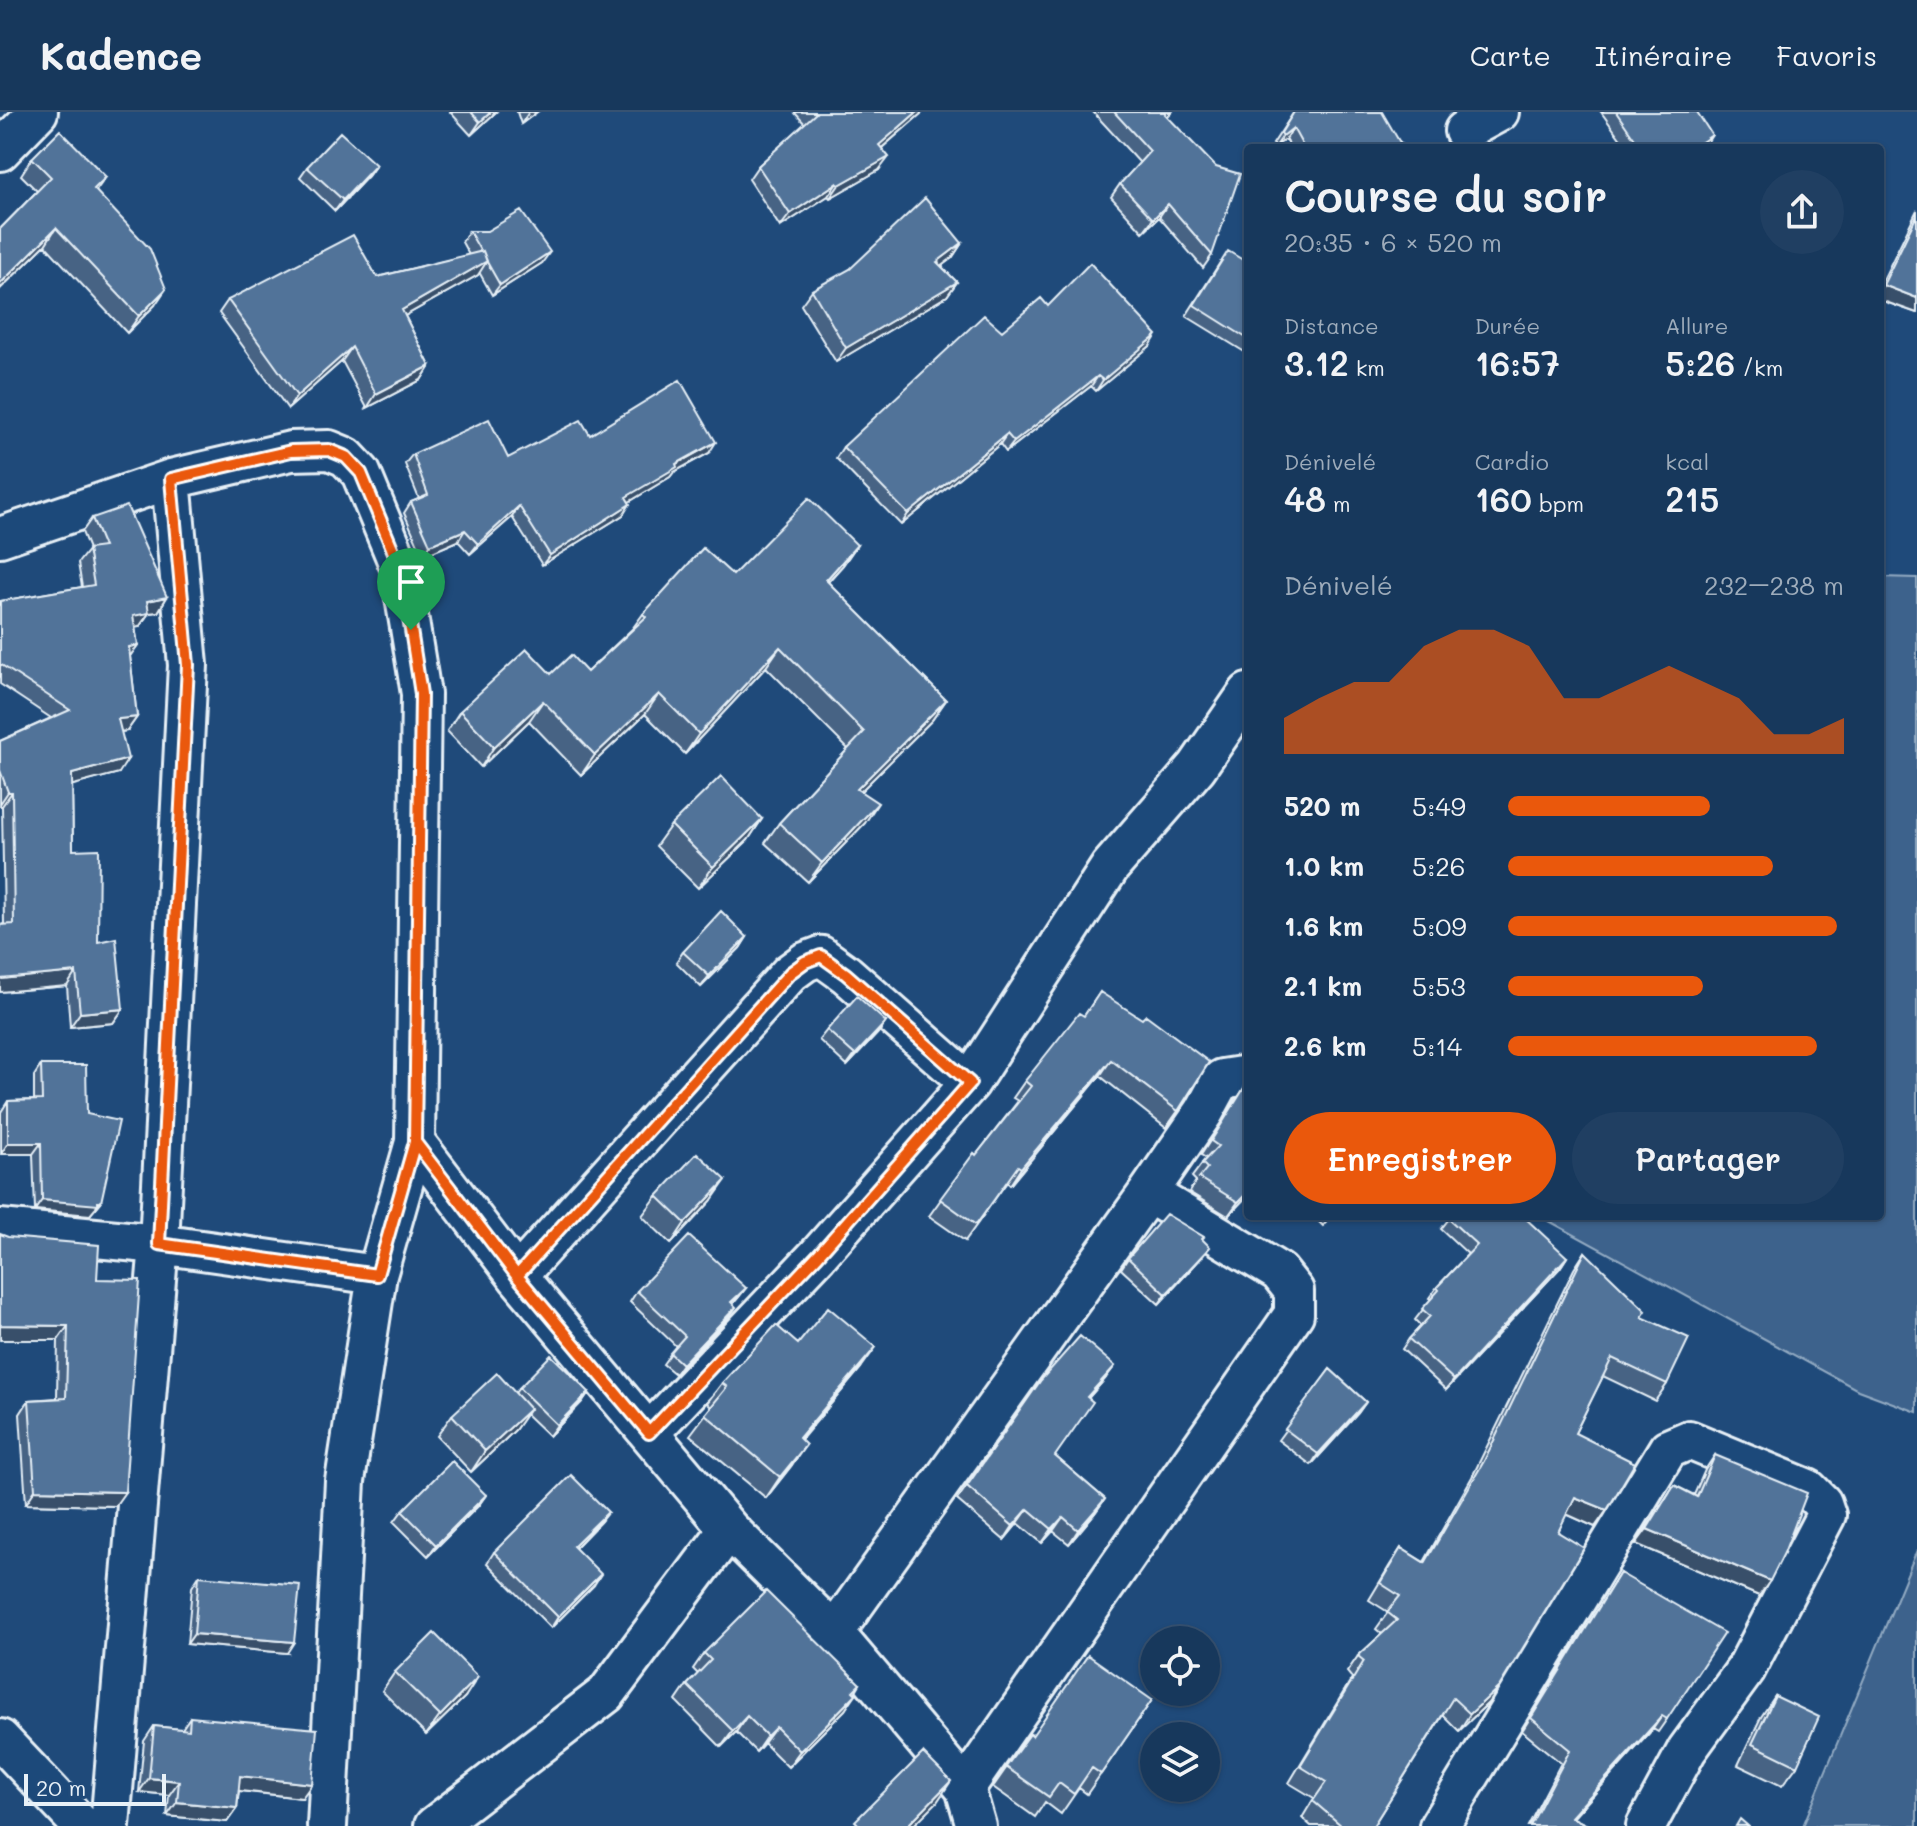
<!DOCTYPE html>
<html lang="fr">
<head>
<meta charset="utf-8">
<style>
  :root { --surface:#17385c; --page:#203f62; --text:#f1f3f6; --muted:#9eacbb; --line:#365272; --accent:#ea580c }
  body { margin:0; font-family:Mali,sans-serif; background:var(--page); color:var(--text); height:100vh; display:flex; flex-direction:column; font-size:30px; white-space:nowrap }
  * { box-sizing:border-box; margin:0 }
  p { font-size:26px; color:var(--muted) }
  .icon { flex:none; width:44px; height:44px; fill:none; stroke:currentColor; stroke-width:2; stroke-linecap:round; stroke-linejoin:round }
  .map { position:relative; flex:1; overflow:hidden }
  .sheet { position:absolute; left:1244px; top:32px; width:640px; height:1076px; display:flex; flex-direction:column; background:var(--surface); border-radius:8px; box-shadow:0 2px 6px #0004,0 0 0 2px var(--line) }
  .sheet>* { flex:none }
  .controls { position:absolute; left:1140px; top:1514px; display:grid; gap:16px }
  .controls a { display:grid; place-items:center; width:80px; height:80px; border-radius:50%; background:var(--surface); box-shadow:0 2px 6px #0004,0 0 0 2px var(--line); font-size:40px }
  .scale { position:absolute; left:24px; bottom:20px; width:142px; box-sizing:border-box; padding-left:8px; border:4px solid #e8f1f8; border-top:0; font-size:22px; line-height:28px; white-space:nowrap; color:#e8f1f8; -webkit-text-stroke:6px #1f4a7a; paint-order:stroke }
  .pin { position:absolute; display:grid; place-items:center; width:68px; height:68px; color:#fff; margin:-82px -34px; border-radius:50% 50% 50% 0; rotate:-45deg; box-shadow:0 0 8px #0007 }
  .pin .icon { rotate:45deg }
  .round { display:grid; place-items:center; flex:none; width:84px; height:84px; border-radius:42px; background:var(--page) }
  .overview { display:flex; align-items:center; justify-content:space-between; height:136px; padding:0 40px }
  h1 { font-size:44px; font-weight:600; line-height:60px }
  .figures { display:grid; grid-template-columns:repeat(3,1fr); gap:12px; height:136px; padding:8px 40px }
  .figures div { display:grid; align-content:center }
  .figures b { font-size:34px; font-weight:600 }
  .figures small { font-size:22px; font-weight:400 }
  .figures p { font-size:22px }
  .chart { height:224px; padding:16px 40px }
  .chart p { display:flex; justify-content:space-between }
  .chart svg { width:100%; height:144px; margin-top:8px; fill:var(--accent); opacity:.7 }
  .button { display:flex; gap:16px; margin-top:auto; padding:16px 40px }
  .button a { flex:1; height:92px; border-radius:48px; background:var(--accent); color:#fff; font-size:32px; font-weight:600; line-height:92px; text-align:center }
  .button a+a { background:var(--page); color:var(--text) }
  ul { padding:0 40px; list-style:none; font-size:26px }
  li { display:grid; grid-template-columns:128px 96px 1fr; align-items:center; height:60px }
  li i { height:20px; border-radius:10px; background:var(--accent) }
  header { display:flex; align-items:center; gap:48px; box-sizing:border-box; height:112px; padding:0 40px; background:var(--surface); border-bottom:2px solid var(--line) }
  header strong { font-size:38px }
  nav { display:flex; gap:44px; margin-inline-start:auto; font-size:28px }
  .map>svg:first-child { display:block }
  .green { fill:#3c628c; stroke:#92aac2; stroke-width:2 }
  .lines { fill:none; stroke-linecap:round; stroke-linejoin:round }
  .street-casing { stroke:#e8f1f8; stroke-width:44 }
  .street { stroke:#1f4a7a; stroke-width:38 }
  .wall { fill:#466384; stroke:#e8f1f8; stroke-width:2 }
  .shaded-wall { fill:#39506b; stroke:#e8f1f8; stroke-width:2 }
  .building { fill:#517399; stroke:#e8f1f8; stroke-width:2 }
  .route-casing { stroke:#fff; stroke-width:16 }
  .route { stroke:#ea580c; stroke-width:10 }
</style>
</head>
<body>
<header>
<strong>Kadence</strong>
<nav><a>Carte</a><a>Itinéraire</a><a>Favoris</a></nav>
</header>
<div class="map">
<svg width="1917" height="1714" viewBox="0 0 1917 1714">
  <rect width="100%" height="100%" fill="#1f4a7a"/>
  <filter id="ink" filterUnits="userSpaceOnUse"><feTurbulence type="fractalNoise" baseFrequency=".0125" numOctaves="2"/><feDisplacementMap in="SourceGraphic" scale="16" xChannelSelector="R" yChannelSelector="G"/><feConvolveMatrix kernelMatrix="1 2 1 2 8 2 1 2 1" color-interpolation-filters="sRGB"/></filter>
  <g filter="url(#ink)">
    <path class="green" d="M1880 465 1917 466V1300L1858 1278 1540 1104H1880Z
      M1917 1438V1714H1803Z"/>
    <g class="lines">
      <g class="street-casing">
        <path id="street" d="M1464 19 1499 0
          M0 39 38 0
          M0 425 171 367 291 339 329 338 346 345 361 361 400 455 421 582 415 1030 377 1163 345 1369 327 1714
          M415 1030 517 1164 729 1417 834 1521 965 1676 976 1714
          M0 1117 159 1132 377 1163
          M517 1164 790 861 805 850 821 844 846 862 970 971
          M649 1321 818 1143 970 971 1110 755 1197 655 1248 581
          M834 1521 1148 1081
          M0 1627 82 1714
          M965 1676 1294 1202V1179L1279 1160 1148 1081 1204 1000 1222 967 1248 963
          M110 1714 159 1132 188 553 171 367
          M434 1714 606 1582 729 1417
          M1439 1714 1668 1337 1689 1328 1808 1377 1822 1391 1826 1403 1746 1557 1687 1638 1646 1714"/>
      </g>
      <use href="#street" class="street"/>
    </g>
    <path class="wall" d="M450 0H496L471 23Z
      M517 0H537L521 12Z
      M794 0H923L882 36 879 58 830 86 828 84 780 115 749 67 758 54 805 12Z
      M1093 0H1172L1167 5 1212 143 1203 156 1159 105 1143 120 1111 85 1120 72 1140 51Z
      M1294 0 1399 29 1405 36H1291L1286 27 1276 34 1273 32Z
      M1601 0H1697L1705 34 1701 36H1627Z
      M32 46 106 65 96 79 155 193 127 221 45 133 0 177V117L37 79 21 63Z
      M376 53 368 64 335 99 300 65 307 55Z
      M1917 98V201L1880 188V174Z
      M469 119 542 151 492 183 479 160 478 163 405 204 430 254 421 268 367 296 342 249 288 297 219 201 228 188 377 165 469 143 462 130Z
      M962 131 952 146 941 154 957 170 947 184 836 250 801 193 812 178Z
      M1221 149 1248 151V242L1186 204Z
      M1048 194 1150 234 1096 279 1091 274 1006 340 1000 332 901 413 836 346 843 335 1002 219Z
      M590 323 709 341 674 360 670 365 629 390 623 403 542 453 512 405 470 442 458 429 423 444 404 401 411 390 419 387 405 352 413 342 508 346Z
      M92 406 167 485 158 500 149 501 139 515H135L138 533 130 544 137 605 127 619 121 620 119 661 72 673 73 738 98 830 123 897 113 911 70 915 67 874 0 880V813L4 812 2 694H0V629L51 606 0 572V489L82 475 78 451 89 437 82 420Z
      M857 433 843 453 828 470 946 588 932 608 861 679 865 711 808 770 765 731 779 711 848 637 766 555 685 642 645 602 581 663 529 609 481 655 447 619 460 599 551 562 587 560 632 517 643 502 733 463Z
      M762 707 748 728 698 776 656 734 671 713Z
      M747 825 740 836 701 875 676 850 683 840Z
      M1100 880 1178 999 1166 1016 1100 964 1010 1073 1007 1070 965 1129 929 1104 974 1041 976 1043 1018 989 1013 986 1025 969 1084 904Z
      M886 910 878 921 847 954 819 928 827 918Z
      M41 953 87 1002 101 1090 90 1103 35 1098 33 1042H1V1000L8 989 34 988V964Z
      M1246 973 1248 1083 1228 1104 1189 1080 1196 1069 1192 1065 1206 1046 1201 1043Z
      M657 1084 711 1089 671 1132 642 1104Z
      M1313 1104H1332L1323 1114Z
      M1449 1107 1567 1145 1560 1156 1446 1278 1402 1237 1409 1227 1421 1214 1415 1208 1431 1187 1429 1186 1437 1175 1468 1142 1441 1117Z
      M1202 1128V1145L1159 1192 1121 1157 1128 1146Z
      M1585 1140 1642 1205 1667 1272 1655 1289 1603 1264 1575 1321 1595 1415 1566 1402 1558 1420 1499 1575 1488 1591 1459 1619 1443 1603 1373 1714H1311L1302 1706 1314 1686 1289 1671 1352 1566 1347 1560 1358 1544 1382 1522 1376 1517 1388 1500 1369 1488 1390 1453 1401 1436 1424 1450 1472 1365 1574 1157Z
      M97 1167 115 1394 26 1392 20 1302 29 1288 57 1286 58 1228Z
      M746 1176 733 1192 729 1205 675 1262 663 1252 676 1234 630 1190 637 1179Z
      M798 1232 861 1256 801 1328 792 1353 766 1386 690 1323 711 1295 707 1291 722 1271Z
      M1330 1257 1366 1290 1358 1301 1311 1353 1278 1328Z
      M1105 1267 1088 1286 1055 1344 1105 1387 1095 1401 1069 1432 1053 1419 1042 1431 1018 1411 1004 1428 957 1388 1041 1268Z
      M519 1276 589 1280 582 1290 549 1324 526 1302 515 1318 471 1360 437 1324 452 1303 515 1281Z
      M1715 1343 1759 1484 1636 1432 1674 1373 1694 1383 1705 1358Z
      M486 1383 478 1394 428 1444 394 1410 402 1399Z
      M600 1410 575 1436 594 1473 551 1516 487 1451 494 1440Z
      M1620 1461 1667 1607 1658 1620 1653 1617 1573 1706 1589 1714H1528L1561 1651 1522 1619Z
      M199 1464 287 1541 187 1532 192 1475Z
      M704 1541 860 1572 845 1598 788 1655 764 1631 756 1640 736 1620 721 1635 676 1589 687 1573 698 1562 693 1557Z
      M395 1560 465 1585 426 1623 382 1579Z
      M1775 1584 1797 1654 1782 1674 1738 1653 1761 1605Z
      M1152 1588 1087 1682 1079 1676 1061 1702 1045 1690 1035 1705 993 1675 1030 1622 1032 1623Z
      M190 1605 302 1686 239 1679 237 1696 227 1710 167 1704 169 1683 139 1680 144 1629 154 1614 182 1617Z"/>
    <path class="shaded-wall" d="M491 0H496L471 23 480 10Z
      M529 0H537L521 12Z
      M917 0H923L870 46 879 33Z
      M1293 16 1286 27 1276 34 1283 24Z
      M1712 23 1705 34 1701 36H1693Z
      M889 45 879 58 830 86 839 73Z
      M376 53 368 64 335 99 343 88Z
      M837 71 828 84 780 115 790 102Z
      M1168 92 1159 105 1143 120 1153 107Z
      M56 116 45 133 0 177V172Z
      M962 131 952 146 927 165 937 150Z
      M550 140 542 151 492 183 500 173Z
      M487 149 478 163 392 211 402 198Z
      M957 170 947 184 836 250 846 236Z
      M1883 173 1917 186V201L1880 188V178Z
      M166 177 155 193 127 221 139 204Z
      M1157 223 1150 234 1096 279 1103 268Z
      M352 235 342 249 288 297 297 284Z
      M430 254 421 268 367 296 376 282Z
      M1098 264 1091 274 1006 340 1014 330Z
      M1007 322 1000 332 901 413 908 402Z
      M716 330 709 341 674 360 670 365 619 396 626 385 676 352Z
      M630 392 623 403 542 453 550 443Z
      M519 394 512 405 470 442 478 432Z
      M465 418 458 429 423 444 430 433Z
      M857 433 843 453 812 487 826 468Z
      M167 485 158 500 149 501 139 515 123 518 133 504 147 489Z
      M138 533 128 547 129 535Z
      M780 535 766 555 685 642 699 622Z
      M659 582 645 602 581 663 595 643Z
      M946 588 932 608 844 696 857 677Z
      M543 589 529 609 481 655 494 635Z
      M137 605 127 619 108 621 118 607Z
      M128 647 119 661 62 676 72 662Z
      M8 680H12L2 694H0V692Z
      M878 691 865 711 808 770 822 751Z
      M762 707 748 728 698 776 713 755Z
      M747 825 740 836 701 875 709 864Z
      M76 860 67 874 0 880V867Z
      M123 897 113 911 70 915 80 901Z
      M886 910 878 921 847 954 855 943Z
      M1111 948 1100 964 1010 1073 1021 1056Z
      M8 1031H41L33 1042H1Z
      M726 1068 711 1089 671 1132 685 1111Z
      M1248 1080V1083L1228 1104 1238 1090Z
      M42 1088 98 1090H101L90 1103 35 1098Z
      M1210 1135 1202 1145 1159 1192 1166 1182Z
      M1567 1145 1560 1156 1446 1278 1454 1268Z
      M746 1176 738 1186 724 1201 731 1190Z
      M736 1195 729 1205 675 1262 682 1252Z
      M0 1213 68 1214 58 1228H0Z
      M876 1235 861 1256 784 1347 799 1326Z
      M1115 1254 1105 1267 1077 1299 1087 1285Z
      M589 1280 582 1290 549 1324 557 1313Z
      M1366 1290 1358 1301 1311 1353 1318 1342Z
      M530 1297 515 1318 471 1360 485 1339Z
      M806 1333 792 1353 766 1386 780 1365Z
      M35 1378 125 1380 115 1394 26 1392Z
      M486 1383 478 1394 428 1444 436 1433Z
      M1575 1385 1607 1398 1595 1415 1564 1401Z
      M1105 1387 1095 1401 1069 1432 1078 1418Z
      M1028 1397 1018 1411 1004 1428 1013 1414Z
      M608 1400 600 1410 566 1445 573 1434Z
      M1063 1405 1053 1419 1042 1431 1052 1417Z
      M1647 1417 1770 1469 1759 1484 1636 1432Z
      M601 1462 594 1473 551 1516 558 1505Z
      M194 1522 294 1530 287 1541 187 1532Z
      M478 1565 465 1585 426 1623 440 1604Z
      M1499 1575 1488 1591 1459 1619 1470 1602Z
      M856 1582 845 1598 788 1655 800 1639Z
      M747 1604 736 1620 721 1635 733 1619Z
      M1662 1604 1653 1617 1565 1714 1571 1705Z
      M776 1615 764 1631 756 1640 767 1624Z
      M240 1664 312 1672 302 1686 231 1678Z
      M149 1666 179 1669 169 1683 139 1680Z
      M951 1669 937 1690 913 1714H907Z
      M177 1690 237 1696 227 1710 167 1704Z"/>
    <path class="building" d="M471 0H491L480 10Z
      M815 0H917L879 33 889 45 839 73 837 71 790 102 758 54 816 1Z
      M1114 0H1167L1165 2 1216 55 1240 62 1212 143 1168 92 1153 107 1120 72 1150 39Z
      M1294 0H1382L1399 29 1405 36H1304L1293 16 1283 24 1281 21Z
      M1616 0H1697L1712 23 1693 36H1641Z
      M60 18 106 65 94 77 150 137 166 177 139 204 56 116 0 172V117L51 65 32 46Z
      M340 20 376 53 343 88 307 55Z
      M925 86 962 131 937 150 957 170 846 236 812 178 850 157Z
      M521 99 550 140 500 173 487 150 483 139 481 140 469 119H487Z
      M1917 103V186L1883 173Z
      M353 123 377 165 483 139 487 149 402 198 430 254 376 282 352 235 297 284 228 188Z
      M1228 139 1248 151V227L1194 193Z
      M1090 151 1157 223 1103 268 1098 264 1014 330 1007 322 908 402 843 335 984 203 1002 219 1041 186 1048 194Z
      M680 268 716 330 676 352 677 355 626 385 630 392 550 443 519 394 478 432 465 418 430 433 411 390 428 383 413 342 489 307 508 346 581 308 590 323Z
      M809 386 857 433 826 468 946 588 857 677 878 691 822 751 779 711 864 620 780 535 699 622 659 582 595 643 543 589 494 635 460 599 527 537 551 562 571 543 587 560 646 505 643 502 703 436 733 463Z
      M127 394 167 485 147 489 149 501 133 504 138 533 129 535 137 605 118 607 128 647 72 662 73 738 99 737 98 830 116 826 123 897 80 901 76 860 0 867V813L14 812 12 680H8L0 658V629L70 598 0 552V489L94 473 88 437 104 435 92 406Z
      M721 664 762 707 713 755 671 713Z
      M721 799 747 825 709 864 683 840Z
      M1100 880 1142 907 1146 903 1209 950 1178 999 1111 948 1021 1056 1018 1054 976 1113 940 1087 974 1041 976 1043 1031 974 1025 969 1079 901 1084 904Z
      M857 884 886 910 855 943 827 918Z
      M41 953H86L87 1002 119 1009 101 1090H98V1093L42 1088 41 1031H8V989L42 988Z
      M1246 973H1248V1080L1238 1090 1199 1066 1207 1056 1202 1051 1218 1034 1211 1029Z
      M697 1041 726 1068 685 1111 657 1084Z
      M1166 1102 1204 1125 1202 1127 1210 1135 1166 1182 1128 1146Z
      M1451 1104H1523L1567 1145 1454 1268 1409 1227 1430 1204 1422 1197 1439 1178 1437 1175 1477 1133 1449 1107Z
      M0 1122 8 1125 99 1133 97 1167 140 1168 125 1380 35 1378 29 1288 66 1286 68 1214 0 1213Z
      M689 1124 746 1176 731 1190 736 1195 682 1252 670 1241 685 1224 637 1179Z
      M1585 1140 1646 1199 1642 1205 1689 1226 1667 1272 1612 1246 1575 1321 1635 1351 1607 1398 1575 1385 1558 1420 1584 1436 1499 1575 1470 1602 1453 1586 1373 1714H1342L1313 1689 1326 1670 1300 1654 1364 1549 1358 1544 1397 1508 1387 1500 1400 1484 1380 1471 1401 1436 1425 1451 1484 1349Z
      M828 1195 876 1235 799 1326 806 1333 780 1365 705 1302 727 1275 722 1271 776 1213 798 1232Z
      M1080 1224 1115 1254 1087 1285 1093 1290 1055 1344 1105 1387 1078 1418 1063 1405 1052 1417 1028 1397 1013 1414 967 1374 1041 1268Z
      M551 1243 589 1280 557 1313 519 1276Z
      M1330 1257 1366 1290 1318 1342 1285 1317Z
      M497 1261 530 1297 485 1339 452 1303Z
      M1715 1343 1807 1381 1784 1441 1770 1469 1647 1417 1674 1373 1697 1385Z
      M452 1349 486 1383 436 1433 402 1399Z
      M571 1363 608 1400 573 1434 601 1462 558 1505 494 1440Z
      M1620 1461 1724 1521 1667 1607 1662 1604 1571 1705 1589 1714H1530L1570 1638 1531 1606Z
      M199 1464 300 1473 294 1530 194 1522Z
      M766 1479 860 1572 853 1579 856 1582 800 1639 776 1615 767 1624 747 1604 733 1619 687 1573 711 1548 704 1541Z
      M434 1521 478 1565 440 1604 395 1560Z
      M1088 1543 1152 1588 1101 1662 1092 1656 1074 1682 1059 1671 1049 1685 1006 1655 1030 1622 1032 1624Z
      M1775 1584 1819 1605 1797 1654 1752 1632Z
      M190 1605 317 1617 312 1672 240 1664 237 1696 177 1690 179 1669 149 1666 154 1614 189 1618Z
      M923 1641 951 1669 907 1714H860L855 1709Z
      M1740 1707 1748 1714H1736Z"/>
  </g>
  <g class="lines" filter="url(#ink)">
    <g class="route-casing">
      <path id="route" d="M411 518 421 582 415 1030 517 1164 649 1321 818 1143 970 971 846 862 821 844 805 850 790 861 517 1164 415 1030 377 1163 159 1132 188 553 171 367 291 339 329 338 346 345 361 361 400 455 411 518"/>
    </g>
    <use href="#route" class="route"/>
  </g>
</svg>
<div class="controls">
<a><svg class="icon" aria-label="locate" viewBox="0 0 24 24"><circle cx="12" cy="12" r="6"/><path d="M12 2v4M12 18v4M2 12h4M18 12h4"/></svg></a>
<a><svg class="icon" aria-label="layers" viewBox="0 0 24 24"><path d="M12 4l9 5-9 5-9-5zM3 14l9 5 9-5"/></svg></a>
</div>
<div class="scale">20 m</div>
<div class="pin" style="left:411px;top:518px;background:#1e9e55"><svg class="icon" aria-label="arrive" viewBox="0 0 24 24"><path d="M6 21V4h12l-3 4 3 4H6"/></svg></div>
<section class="sheet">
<div class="overview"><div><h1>Course du soir</h1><p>20:35 · 6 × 520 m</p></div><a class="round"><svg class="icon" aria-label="share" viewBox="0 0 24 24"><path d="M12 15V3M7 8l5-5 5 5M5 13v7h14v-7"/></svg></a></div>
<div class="figures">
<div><p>Distance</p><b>3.12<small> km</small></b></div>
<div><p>Durée</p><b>16:57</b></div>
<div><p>Allure</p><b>5:26<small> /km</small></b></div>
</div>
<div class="figures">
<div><p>Dénivelé</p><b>48<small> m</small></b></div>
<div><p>Cardio</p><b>160<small> bpm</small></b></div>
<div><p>kcal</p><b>215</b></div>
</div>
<div class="chart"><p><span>Dénivelé</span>232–238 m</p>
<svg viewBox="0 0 160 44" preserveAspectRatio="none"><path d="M0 44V33L10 27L20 22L30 22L40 11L50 6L60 6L70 11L80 27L90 27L100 22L110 17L120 22L130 27L140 38L150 38L160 33V44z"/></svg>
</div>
<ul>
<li><b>520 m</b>5:49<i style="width:60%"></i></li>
<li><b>1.0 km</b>5:26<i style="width:79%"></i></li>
<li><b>1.6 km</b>5:09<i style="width:98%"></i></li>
<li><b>2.1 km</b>5:53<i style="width:58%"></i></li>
<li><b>2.6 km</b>5:14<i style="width:92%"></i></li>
</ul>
<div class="button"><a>Enregistrer</a><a>Partager</a></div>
</section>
</div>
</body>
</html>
